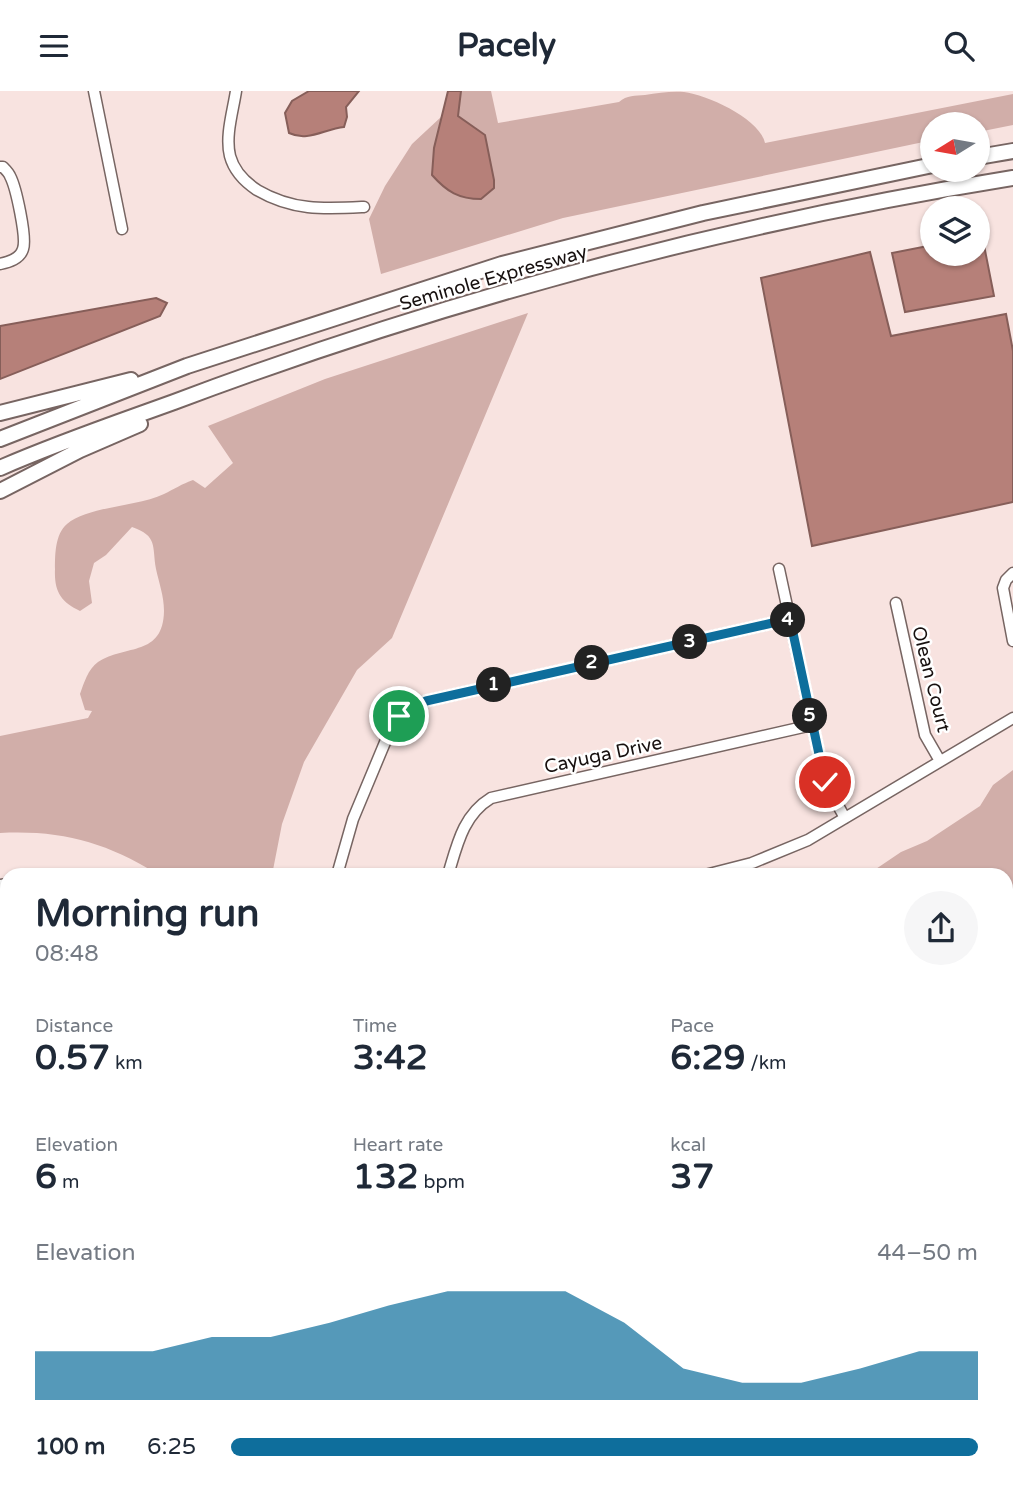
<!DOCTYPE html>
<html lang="en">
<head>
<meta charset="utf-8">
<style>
  :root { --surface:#fff; --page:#f6f6f7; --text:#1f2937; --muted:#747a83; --accent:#0e6e9c }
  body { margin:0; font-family:"Varela Round",sans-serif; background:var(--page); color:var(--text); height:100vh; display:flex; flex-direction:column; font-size:26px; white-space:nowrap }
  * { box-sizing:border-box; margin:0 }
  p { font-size:23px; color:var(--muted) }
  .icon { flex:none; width:38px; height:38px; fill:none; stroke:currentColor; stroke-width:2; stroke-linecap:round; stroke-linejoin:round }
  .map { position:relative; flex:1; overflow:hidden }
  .side { position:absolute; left:0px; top:777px; width:1013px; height:621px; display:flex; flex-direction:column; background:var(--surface); border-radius:21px 21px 0 0; box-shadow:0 2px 5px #0004 }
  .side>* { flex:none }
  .needle { width:46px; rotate:259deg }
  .controls { position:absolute; left:920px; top:21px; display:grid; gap:14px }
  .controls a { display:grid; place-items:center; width:70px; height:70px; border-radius:50%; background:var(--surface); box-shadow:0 2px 5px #0004; font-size:35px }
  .pin { position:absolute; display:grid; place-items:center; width:60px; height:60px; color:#fff; margin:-30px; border:4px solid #fff; border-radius:50%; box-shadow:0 2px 7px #0007 }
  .km { position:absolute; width:35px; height:35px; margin:-18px; border-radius:50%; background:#222; color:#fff; font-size:19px; line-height:35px; text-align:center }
  .round { display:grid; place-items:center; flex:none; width:74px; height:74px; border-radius:37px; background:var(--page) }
  .overview { display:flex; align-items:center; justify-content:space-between; height:119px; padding:0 35px }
  h1 { font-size:38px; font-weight:800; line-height:52px }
  .stats { display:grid; grid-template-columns:repeat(3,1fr); gap:10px; height:119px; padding:7px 35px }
  .stats div { display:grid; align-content:center }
  .stats b { font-size:35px; font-weight:800 }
  .stats small { font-size:19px; font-weight:400 }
  .stats p { font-size:19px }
  .chart { height:196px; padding:14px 35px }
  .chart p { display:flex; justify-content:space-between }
  .chart svg { width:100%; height:126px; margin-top:7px; fill:var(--accent); opacity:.7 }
  ul { padding:0 35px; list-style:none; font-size:23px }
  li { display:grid; grid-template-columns:112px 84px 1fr; align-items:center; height:52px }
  li i { height:18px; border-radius:9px; background:var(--accent) }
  header { display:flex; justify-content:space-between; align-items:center; height:91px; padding:0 35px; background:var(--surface); font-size:32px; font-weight:800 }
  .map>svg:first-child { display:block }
  .built { fill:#f2d4d0 }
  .green { fill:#d1aea9 }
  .water { fill:#b68079; stroke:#865e59; stroke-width:2 }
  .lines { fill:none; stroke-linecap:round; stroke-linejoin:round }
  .minor-casing { stroke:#776562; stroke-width:13 }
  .highway-casing { stroke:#776562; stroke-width:18 }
  .minor { stroke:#fff; stroke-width:10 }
  .highway { stroke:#fff; stroke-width:14 }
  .route-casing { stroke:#fff; stroke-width:14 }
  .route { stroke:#0e6e9c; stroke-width:9 }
  .labels { text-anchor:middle; stroke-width:5; stroke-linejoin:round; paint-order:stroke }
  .street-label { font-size:19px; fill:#17100f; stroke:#fff }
</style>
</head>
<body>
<header><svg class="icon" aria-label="menu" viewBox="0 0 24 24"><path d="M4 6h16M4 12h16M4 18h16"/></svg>Pacely<svg class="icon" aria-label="search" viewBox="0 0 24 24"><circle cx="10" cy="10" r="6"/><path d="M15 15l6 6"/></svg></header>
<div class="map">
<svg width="1013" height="1397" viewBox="0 0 1013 1397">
  <rect width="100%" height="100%" fill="#f8e3e0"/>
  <path class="built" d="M0 1118 7 1121V1280L0 1281Z"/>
  <path class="green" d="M461 0H491L498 32 619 11C627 4 635 5 645 4 658 2 671 0 684 1 708 4 760 28 765 52L1013 3V34L978 41V33H933V49L563 127 381 183 369 128 385 95 412 53 441 26 434 57 494 97V89L485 44 458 25Z
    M528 222 392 547 357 579 304 671 282 733 272 784H155L156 782C104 751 62 739 0 742V645L88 627 92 620 85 619 80 603C84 592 88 578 98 571 126 553 163 566 164 520 164 505 159 492 156 478 152 455 158 445 132 436L106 464 94 472 89 490 92 512 80 520C61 511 54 501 55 478 55 464 55 443 67 433 88 415 137 416 164 403 174 398 182 393 193 389L205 397 233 372 208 335 325 288Z
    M1013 679V940L1006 937V784H867L901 761 927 750 980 715 993 694Z
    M0 934 7 959V1020L0 1024Z
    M7 1351V1391H133L130 1397H0V1378Z
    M526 1391H646L649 1397H534Z
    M828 1391H944L951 1397H826Z"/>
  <path class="water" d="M309 0H359L346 16 347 26 344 36C324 38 308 51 289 42L285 22 292 10Z
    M448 0H461L458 25 485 44 494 89V97L481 108C459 108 447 101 432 84L434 57Z
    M982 144 994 205 905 221 892 162 933 154V163H978V145Z
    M870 161 891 245 1006 223 1013 260V411L812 455 761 187Z
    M156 207 167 212 160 225 0 288V235Z"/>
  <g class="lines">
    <g class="minor-casing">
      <path id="minor" d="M94 0 122 138
        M236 0C233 20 225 45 230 65 234 80 245 91 257 99 293 120 324 118 364 116
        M0 76H3C6 79 9 82 10 85 16 96 27 147 23 158 20 168 9 171 0 173
        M779 478 825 691 845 727
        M1013 482 1006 489 1003 497 1013 550
        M896 512 925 644 940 670
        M337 784 353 728 391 637C400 623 411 616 426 610L790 528
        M448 784C457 754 463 724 491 707L812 634
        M705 784 752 772 808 749 1013 627
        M0 794 7 793
        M0 874 7 873
        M1011 994 1013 1000
        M0 1067 7 1061
        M0 1107 7 1110
        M1006 1114 1013 1110
        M1006 1192 1013 1186
        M1006 1273 1013 1278
        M456 1391 463 1397
        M197 1397 201 1391
        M821 1397 824 1391"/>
    </g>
    <g class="highway-casing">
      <path id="highway" d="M978 66 1013 60
        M0 322 131 289
        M0 348 187 275 502 173 703 122 933 74
        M0 377C57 352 116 332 174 311 445 209 727 133 1013 87
        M0 400 80 359 140 333"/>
    </g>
    <use href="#minor" class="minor"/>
    <use href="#highway" class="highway"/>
  </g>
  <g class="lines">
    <g class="route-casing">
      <path id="route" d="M399 625 426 610 790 528 825 691"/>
    </g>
    <use href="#route" class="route"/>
  </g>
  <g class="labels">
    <g class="street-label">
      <text transform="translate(493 186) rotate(-16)" y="7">Seminole Expressway</text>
      <text transform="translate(932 588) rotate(76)" y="7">Olean Court</text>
      <text transform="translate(603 663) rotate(-12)" y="7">Cayuga Drive</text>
    </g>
  </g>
</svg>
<div class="controls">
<a><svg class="needle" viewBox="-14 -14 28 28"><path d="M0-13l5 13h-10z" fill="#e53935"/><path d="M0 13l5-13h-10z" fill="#747a83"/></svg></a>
<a><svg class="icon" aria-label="layers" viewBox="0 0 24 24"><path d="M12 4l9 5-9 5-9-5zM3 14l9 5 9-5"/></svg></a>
</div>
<div class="pin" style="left:399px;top:625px;background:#1e9e55"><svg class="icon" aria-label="arrive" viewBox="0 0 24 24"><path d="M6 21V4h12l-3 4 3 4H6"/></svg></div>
<div class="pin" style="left:825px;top:691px;background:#d93025"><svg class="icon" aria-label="check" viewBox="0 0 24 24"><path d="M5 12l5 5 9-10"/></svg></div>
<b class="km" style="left:494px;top:594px">1</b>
<b class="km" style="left:592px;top:572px">2</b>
<b class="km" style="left:690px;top:551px">3</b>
<b class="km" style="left:788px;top:529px">4</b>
<b class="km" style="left:810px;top:625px">5</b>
<section class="side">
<div class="overview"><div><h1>Morning run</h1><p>08:48</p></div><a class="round"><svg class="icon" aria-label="share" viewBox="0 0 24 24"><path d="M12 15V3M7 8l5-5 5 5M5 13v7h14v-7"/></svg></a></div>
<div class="stats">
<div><p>Distance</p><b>0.57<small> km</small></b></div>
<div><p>Time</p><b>3:42</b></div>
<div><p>Pace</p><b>6:29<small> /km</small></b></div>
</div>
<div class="stats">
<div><p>Elevation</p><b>6<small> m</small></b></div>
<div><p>Heart rate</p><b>132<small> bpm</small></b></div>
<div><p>kcal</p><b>37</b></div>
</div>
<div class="chart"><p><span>Elevation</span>44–50 m</p>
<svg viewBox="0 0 160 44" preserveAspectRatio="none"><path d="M0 44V27L10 27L20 27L30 22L40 22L50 17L60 11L70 6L80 6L90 6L100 17L110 33L120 38L130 38L140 33L150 27L160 27V44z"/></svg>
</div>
<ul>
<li><b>100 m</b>6:25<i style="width:100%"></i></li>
</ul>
</section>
</div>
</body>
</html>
